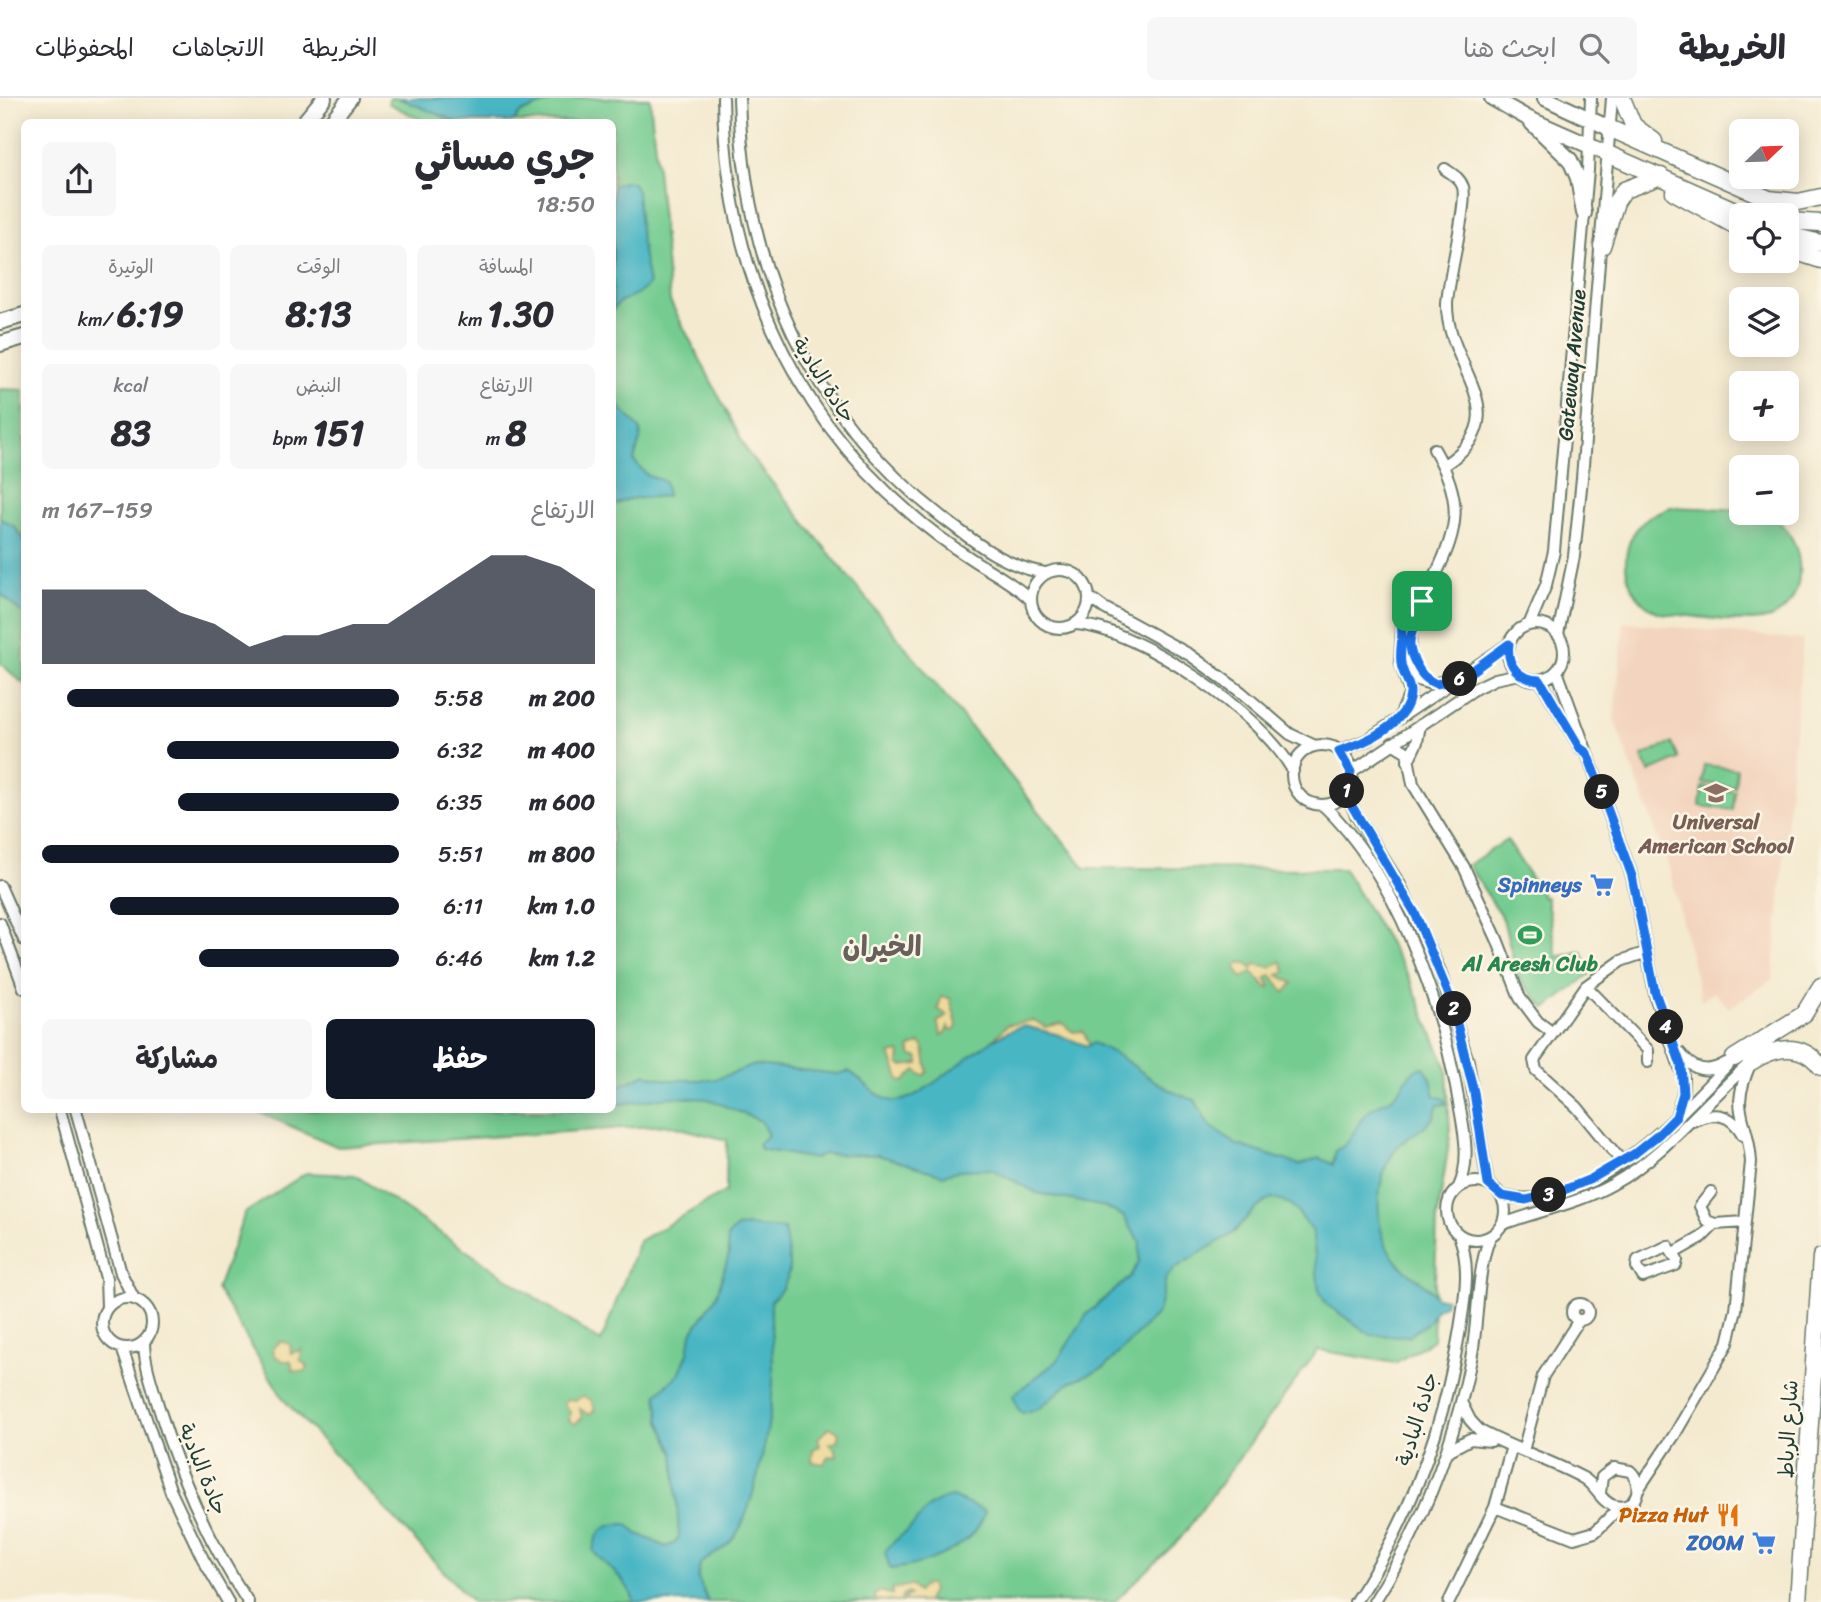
<!DOCTYPE html>
<html lang="ar">
<head>
<meta charset="utf-8">
<style>
  :root { --surface:#fff; --page:#f7f7f7; --text:#2b2b33; --muted:#7c7c81; --line:#e1e1e2; --accent:#111827 }
  body { margin:0; font-family:Sriracha,"Playpen Sans Arabic",sans-serif; background:var(--page); color:var(--text); direction:rtl; height:100vh; display:flex; flex-direction:column; font-size:26px; white-space:nowrap }
  * { box-sizing:border-box; margin:0 }
  p { font-size:23px; color:var(--muted) }
  .icon { flex:none; width:38px; height:38px; fill:none; stroke:currentColor; stroke-width:2; stroke-linecap:round; stroke-linejoin:round }
  .map { position:relative; flex:1; overflow:hidden; direction:ltr }
  .details { position:absolute; left:21px; top:21px; width:595px; height:994px; display:flex; flex-direction:column; background:var(--surface); border-radius:10px; box-shadow:0 4px 18px #0003; direction:rtl }
  .details>* { flex:none }
  .needle { width:46px; rotate:67deg }
  .tools { position:absolute; left:1729px; top:21px; display:grid; gap:14px }
  .tools a { display:grid; place-items:center; width:70px; height:70px; border-radius:10px; background:var(--surface); box-shadow:0 4px 18px #0003; font-size:35px }
  .pin { position:absolute; display:grid; place-items:center; width:60px; height:60px; color:#fff; margin:-30px; border-radius:14px; box-shadow:0 4px 10px #0006 }
  .km { position:absolute; width:35px; height:35px; margin:-18px; border-radius:50%; background:#222; color:#fff; font-size:19px; line-height:35px; text-align:center }
  .round { display:grid; place-items:center; flex:none; width:74px; height:74px; border-radius:10px; background:var(--page) }
  .overview { display:flex; align-items:center; justify-content:space-between; height:119px; padding:0 21px }
  h1 { font-size:38px; font-weight:700; line-height:52px }
  .metrics { display:grid; grid-template-columns:repeat(3,1fr); gap:10px; height:119px; padding:7px 21px }
  .metrics div { display:grid; align-content:center; border-radius:10px; background:var(--page); text-align:center }
  .metrics b { font-size:35px; font-weight:700 }
  .metrics small { font-size:19px; font-weight:400 }
  .metrics p { font-size:19px }
  .chart { height:196px; padding:14px 21px }
  .chart p { display:flex; justify-content:space-between }
  .chart svg { width:100%; height:126px; margin-top:7px; fill:var(--accent); opacity:.7 }
  .button { display:flex; gap:14px; margin-top:auto; padding:14px 21px }
  .button a { flex:1; height:80px; border-radius:10px; background:var(--accent); color:#fff; font-size:28px; font-weight:700; line-height:80px; text-align:center }
  .button a+a { background:var(--page); color:var(--text) }
  ul { padding:0 21px; list-style:none; font-size:23px }
  li { display:grid; grid-template-columns:112px 84px 1fr; align-items:center; height:52px }
  li i { height:18px; border-radius:9px; background:var(--accent) }
  header { display:flex; align-items:center; gap:42px; box-sizing:border-box; height:98px; padding:0 35px; background:var(--surface); border-bottom:2px solid var(--line) }
  header strong { font-size:33px }
  nav { display:flex; gap:38px; margin-inline-start:auto; font-size:24px }
  .search { width:490px; height:63px; background:var(--page); display:flex; align-items:center; gap:18px; box-sizing:border-box; padding:0 24px; border-radius:10px; color:var(--muted); font-size:26px }
  .map>svg:first-child { display:block }
  .built { fill:#f3d4be }
  .green { fill:#74cc91; stroke:#4a8462; stroke-width:2 }
  .sand { fill:#eeda9e; stroke:#868c69; stroke-width:2 }
  .water { fill:#49b6c4; stroke:#347a7c; stroke-width:2 }
  .lines { fill:none; stroke-linecap:round; stroke-linejoin:round }
  .minor-casing { stroke:#6a7a6b; stroke-width:14 }
  .major-casing { stroke:#6a7a6b; stroke-width:18 }
  .highway-casing { stroke:#6a7a6b; stroke-width:19 }
  .minor { stroke:#fff; stroke-width:10 }
  .major { stroke:#fff; stroke-width:14 }
  .highway { stroke:#fff; stroke-width:16 }
  .route-casing { stroke:#fff; stroke-width:14 }
  .route { stroke:#1a73e8; stroke-width:9 }
  .labels { text-anchor:middle; stroke-width:5; stroke-linejoin:round; paint-order:stroke }
  .street-label { font-size:21px; fill:#1f3d34; stroke:#fcf5e5 }
  .education-label { font-size:21px; font-weight:bold; fill:#785e54; stroke:#fcf5e5 }
  .shop-label { font-size:21px; font-weight:bold; fill:#366cbe; stroke:#fcf5e5; text-anchor:end }
  .leisure-label { font-size:21px; font-weight:bold; fill:#27864d; stroke:#fcf5e5 }
  .food-label { font-size:21px; font-weight:bold; fill:#c56008; stroke:#fcf5e5; text-anchor:end }
  .district-label { font-size:28px; font-weight:bold; fill:#68605a; stroke:#fcf5e5 }
</style>
</head>
<body>
<header>
<strong>الخريطة</strong>
<div class="search"><svg class="icon" aria-label="search" viewBox="0 0 24 24"><circle cx="10" cy="10" r="6"/><path d="M15 15l6 6"/></svg>ابحث هنا</div>
<nav><a>الخريطة</a><a>الاتجاهات</a><a>المحفوظات</a></nav>
</header>
<div class="map">
<svg width="1821" height="1504" viewBox="0 0 1821 1504">
  <rect width="100%" height="100%" fill="#fcf5e5"/>
  <filter id="ink" filterUnits="userSpaceOnUse"><feTurbulence type="fractalNoise" baseFrequency=".0143" numOctaves="2"/><feDisplacementMap in="SourceGraphic" scale="14" xChannelSelector="R" yChannelSelector="G"/><feConvolveMatrix kernelMatrix="1 2 1 2 8 2 1 2 1" color-interpolation-filters="sRGB"/></filter>
  <filter id="wash" filterUnits="userSpaceOnUse"><feTurbulence type="fractalNoise" baseFrequency=".00686" numOctaves="4" result="noise"/><feDisplacementMap in="SourceGraphic" scale="28" xChannelSelector="R" yChannelSelector="G"/><feGaussianBlur stdDeviation="1.57" result="paint"/><feColorMatrix in="noise" values="0 0 0 0 0 0 0 0 0 0 0 0 0 0 0 0 0 1.4 0 .05"/><feComposite in="paint" operator="in"/></filter>
  <g filter="url(#wash)">
    <rect width="100%" height="100%" fill="#f4ead0"/>
    <path class="built" d="M1624 524 1803 542 1773 881 1729 910 1714 894 1701 903 1669 769 1614 621Z"/>
    <path class="green" d="M390 0H650L670 203 748 355 1085 770 1344 771 1408 877 1447 971 1450 1038 1437 1122 1433 1242 1395 1265 1318 1252 1180 1441 1114 1504H472L284 1302 217 1191 245 1115 306 1075 355 1077 601 1244 639 1143 726 1093 727 1042 668 1027 338 1049 254 1012H612V24H425L388 5Z
      M0 291 24 292V586L0 565Z
      M1671 409C1698 411 1749 408 1772 420 1810 439 1810 515 1762 522 1736 526 1689 517 1660 515 1624 501 1614 453 1642 425 1649 417 1661 413 1671 409Z
      M1672 645 1679 661 1649 674 1642 658Z
      M1704 667 1737 671 1735 689 1702 685Z
      M1702 689 1735 693 1733 712 1700 708Z
      M1507 742 1543 799H1546L1557 859 1582 853 1590 876 1546 911 1518 880 1503 821 1468 767Z"/>
    <path class="sand" d="M1281 863 1286 874 1278 877 1293 885 1285 895 1271 877 1266 881 1271 888 1267 890 1252 874 1242 880 1236 870 1238 865H1247L1252 871 1255 866 1271 869Z
      M941 899 950 900 957 927 955 932 950 933 948 929 945 936 941 937 937 924 948 918 938 911Z
      M1034 922 1045 929 1062 925 1073 934 1083 933 1091 950 993 942 1007 927Z
      M920 945 924 950 928 974 923 978 916 972 904 984 900 983 890 956 900 954 899 966 902 968 919 966 918 959 912 958 909 950Z
      M281 1243 290 1246 291 1255 302 1252 300 1262 308 1269 305 1274 293 1273 291 1263H283L274 1257 273 1250Z
      M583 1298 592 1303 595 1312 589 1317 580 1311 582 1320 575 1326 569 1322 570 1314 564 1306 568 1301 576 1302Z
      M830 1329 839 1335 837 1344 829 1346 836 1352 837 1359 829 1358 824 1366 812 1364 813 1351 820 1348 818 1340Z
      M930 1486 932 1494 926 1504H904L905 1499 910 1498 908 1495 902 1498 901 1504 875 1502V1497L880 1493 892 1497V1491L911 1487 918 1494 922 1488Z"/>
    <path class="water" d="M398 0H560L520 15 514 24H457Z
      M626 83 633 85 637 93 641 143 649 186C639 200 622 197 613 212V88Z
      M613 297C617 301 618 307 622 312 647 338 643 328 634 363L648 378 665 383 667 398 628 401 613 408Z
      M0 420 15 429 24 442V517L0 495Z
      M1024 928 1056 936 1087 948 1093 945C1134 961 1155 992 1195 1002L1209 1027 1235 1046 1300 1067 1319 1060 1333 1066 1336 1052C1353 1046 1355 1027 1366 1015 1373 1007 1386 1006 1394 998 1406 988 1406 972 1424 969L1431 981 1435 998 1445 1001 1446 1006 1438 1007C1435 1012 1436 1017 1432 1021 1422 1034 1405 1038 1395 1052 1375 1083 1372 1128 1393 1159 1405 1176 1425 1182 1436 1199L1446 1201V1206L1436 1211 1429 1224 1408 1238 1371 1237 1326 1206 1319 1192 1312 1132 1291 1106 1271 1100 1253 1113 1233 1135 1174 1171 1166 1180 1158 1215 1104 1270 1070 1284 1039 1311 1023 1315 1018 1311 1013 1297 1057 1263 1087 1216 1131 1178 1139 1163 1140 1144 1123 1118 1105 1109 1037 1095 992 1071 960 1072 943 1077 878 1057 823 1056 815 1061 760 1051 758 1046 768 1037 761 1023 708 1001 670 999 613 1007V991L646 976 667 982H714L755 967 838 976 848 973C862 980 877 1001 893 1003 924 1006 983 936 1024 928Z
      M746 1128 784 1131C789 1162 797 1179 771 1203 770 1230 774 1257 773 1284 772 1319 754 1413 734 1440 725 1452 712 1456 700 1466L698 1480 708 1504H634C629 1482 608 1471 593 1453 596 1432 606 1425 627 1426L636 1435 666 1449 675 1445 679 1439 674 1355 660 1323 657 1296 679 1276 688 1255 691 1236 716 1199 729 1156 727 1139 736 1130Z
      M952 1399 985 1413C977 1449 924 1468 890 1471L885 1454C891 1444 901 1439 909 1431 925 1416 926 1404 952 1399Z"/>
  </g>
  <g filter="url(#ink)">
    <g class="lines">
      <g class="minor-casing">
        <path id="minor" d="M723 0C725 159 787 310 909 414 929 432 951 448 973 462 993 475 1013 485 1030 501
          M739 0C744 169 808 316 943 420 974 444 1006 469 1045 475
          M1444 367C1521 317 1446 270 1447 206 1448 180 1468 106 1463 89 1460 80 1452 76 1445 71
          M1031 501a29 29 0 1 1 58 0a29 29 0 1 1-58 0Z
          M1089 499 1104 510 1190 557 1241 594 1290 636 1315 648
          M1406 520C1420 509 1426 495 1434 480 1460 429 1463 401 1434 351
          M1508 554a28 28 0 1 1 56 0a28 28 0 1 1-56 0Z
          M1075 526C1139 530 1263 617 1293 673
          M1529 527 1546 487 1554 453 1588 72 1591 0
          M1411 531 1409 565 1418 582 1431 586 1458 581
          M1558 536 1574 458 1582 380 1612 0
          M1557 573 1632 778 1656 901 1683 978V995L1676 1019
          M1540 582 1581 651
          M1399 621 1410 595 1400 563 1402 530
          M1392 645 1407 654 1413 686 1464 769 1497 841 1520 900 1538 924 1553 935
          M1292 677a30 30 0 1 1 60 0a30 30 0 1 1-60 0Z
          M1339 653 1367 642 1509 546
          M1408 663 1417 644 1420 627
          M1351 674 1476 590 1495 581 1519 576
          M1346 694 1356 717 1400 787 1440 873 1468 963 1488 1086
          M1323 707C1397 776 1442 907 1459 1005 1464 1033 1471 1062 1459 1089
          M0 788 24 842
          M0 825 24 890
          M1586 888 1648 952V964
          M1680 955C1693 973 1708 976 1726 965
          M60 1012 106 1180 107 1209
          M76 1012 121 1175 134 1201
          M1693 1023C1714 1013 1731 1015 1743 1037
          M1622 1064 1577 1009 1536 972 1534 962 1586 888 1621 863 1647 854
          M1447 1113a29 29 0 1 1 58 0a29 29 0 1 1-58 0Z
          M1711 1094 1700 1108 1707 1123 1715 1126 1745 1124
          M1502 1098C1590 1118 1680 1017 1734 960
          M1503 1126C1540 1112 1578 1106 1613 1086 1666 1056 1703 1006 1749 966
          M1668 1148 1677 1162 1676 1167 1643 1179 1637 1169 1638 1162Z
          M1674 1155 1702 1139 1715 1126
          M102 1225a25 25 0 1 1 50 0a25 25 0 1 1-50 0Z
          M1572 1214a8 8 0 1 1 16 0a8 8 0 1 1-16 0Z
          M144 1243C144 1265 152 1286 158 1307 179 1377 208 1443 248 1504
          M122 1250 171 1394 203 1461 228 1504
          M1461 1304 1470 1322 1480 1333C1513 1351 1550 1362 1583 1380 1596 1387 1601 1405 1615 1408 1638 1413 1644 1385 1630 1373L1614 1370 1602 1379 1600 1395
          M1523 1353 1543 1278 1579 1222
          M1446 1354 1470 1341 1491 1343
          M1639 1390 1675 1336 1728 1245 1736 1212 1751 1064C1748 1015 1728 1017 1751 964
          M1495 1409 1574 1440 1595 1434 1620 1409
          M1355 1504C1410 1422 1444 1328 1460 1231 1465 1198 1471 1168 1459 1137
          M1374 1504C1421 1430 1454 1347 1471 1261 1479 1223 1476 1174 1490 1139
          M1449 1504 1495 1409 1512 1348"/>
      </g>
      <g class="major-casing">
        <path id="major" d="M1492 0 1529 21 1608 56
          M1545 0 1609 30
          M304 24 324 0
          M331 24 350 0
          M1532 25 1570 62 1578 80 1584 115
          M0 224 24 217
          M0 246 24 239"/>
      </g>
      <g class="highway-casing">
        <path id="highway" d="M1622 0 1633 27 1654 43
          M1609 30 1769 101 1798 104 1821 99
          M1608 56 1746 117
          M1674 94 1741 131
          M1787 123 1821 125
          M1787 137 1821 145
          M1602 148 1616 104 1624 92 1661 78
          M1787 151 1821 162
          M1734 960 1804 916 1821 888
          M1751 964C1775 949 1801 943 1821 969
          M1798 1504 1821 1159"/>
      </g>
      <use href="#minor" class="minor"/>
      <use href="#major" class="major"/>
      <use href="#highway" class="highway"/>
    </g>
  </g>
  <g class="lines" filter="url(#ink)">
    <g class="route-casing">
      <path id="route" d="M1422 503C1418 528 1401 540 1416 566 1421 576 1425 581 1436 586L1461 581 1509 546C1506 567 1519 582 1540 582L1580 650 1587 655 1632 778 1655 894 1681 967 1683 995 1676 1019 1658 1037 1634 1056 1591 1081 1559 1094 1526 1102 1502 1098 1488 1086 1474 994 1451 902 1415 815 1352 708 1346 694 1351 674 1339 653C1364 645 1407 627 1410 596 1411 585 1402 576 1401 565 1399 552 1404 538 1401 526Z"/>
    </g>
    <use href="#route" class="route"/>
  </g>
  <defs>
    <g id="school-bare" transform="scale(1.89)"><path d="M0-5L7-2L0 1L-7-2ZM-4 1L0 2.5L4 1V4Q0 6-4 4Z" fill="#8d6e63" stroke="#fcf5e5" stroke-width="2.5" paint-order="stroke"/></g>
    <g id="supermarket-bare" transform="scale(1.89)"><path d="M-6-5.5h2.5l.6 2H6L4.5 2H-2.5L-4.4-4H-6ZM-1.5 3.2a1.3 1.3 0 1 0 .1 0ZM3 3.2a1.3 1.3 0 1 0 .1 0Z" fill="#3f7fe0" stroke="#fcf5e5" stroke-width="2.5" paint-order="stroke"/></g>
    <g id="stadium-bare" transform="scale(1.89)"><path d="M0-5a6.5 5 0 1 0 0 10a6.5 5 0 1 0 0-10ZM-3.5-1.8h7v3.6h-7Z" fill="#2e9e5b" stroke="#fcf5e5" stroke-width="2.5" paint-order="stroke"/></g>
    <g id="restaurant-bare" transform="scale(1.89)"><path d="M-5-6h1v4h1v-4h1v4h1v-4h1v5L-1.5 .5V6h-2V.5L-5-1ZM5-6V6H3V1.5H1.5Q1.5-4 5-6Z" fill="#e8710a" stroke="#fcf5e5" stroke-width="2.5" paint-order="stroke"/></g>
  </defs>
  <g fill-rule="evenodd">
    <use href="#school-bare" x="1716" y="695"/>
    <use href="#supermarket-bare" x="1602" y="787"/>
    <use href="#stadium-bare" x="1530" y="837"/>
    <use href="#restaurant-bare" x="1728" y="1417"/>
    <use href="#supermarket-bare" x="1764" y="1445"/>
  </g>
  <g class="labels">
    <g class="street-label">
      <text transform="translate(1572 267) rotate(-85)" y="7">Gateway Avenue</text>
      <text transform="translate(824 282) rotate(57)" y="7">جادة البادية</text>
      <text transform="translate(1417 1321) rotate(-73)" y="7">جادة البادية</text>
      <text transform="translate(1788 1331) rotate(-87)" y="7">شارع الرباط</text>
      <text transform="translate(203 1371) rotate(68)" y="7">جادة البادية</text>
    </g>
    <g class="education-label">
      <text x="1716" y="731">Universal<tspan x="1716" dy="24">American School</tspan></text>
    </g>
    <g class="shop-label">
      <text x="1582" y="794">Spinneys</text>
      <text x="1744" y="1452">ZOOM</text>
    </g>
    <g class="leisure-label">
      <text x="1530" y="873">Al Areesh Club</text>
    </g>
    <g class="food-label">
      <text x="1708" y="1424">Pizza Hut</text>
    </g>
    <g class="district-label">
      <text x="882" y="858">الخيران</text>
    </g>
  </g>
</svg>
<div class="tools">
<a><svg class="needle" viewBox="-14 -14 28 28"><path d="M0-13l5 13h-10z" fill="#e53935"/><path d="M0 13l5-13h-10z" fill="#7c7c81"/></svg></a>
<a><svg class="icon" aria-label="locate" viewBox="0 0 24 24"><circle cx="12" cy="12" r="6"/><path d="M12 2v4M12 18v4M2 12h4M18 12h4"/></svg></a>
<a><svg class="icon" aria-label="layers" viewBox="0 0 24 24"><path d="M12 4l9 5-9 5-9-5zM3 14l9 5 9-5"/></svg></a>
<a>+</a>
<a>−</a>
</div>
<div class="pin" style="left:1422px;top:503px;background:#1e9e55"><svg class="icon" aria-label="arrive" viewBox="0 0 24 24"><path d="M6 21V4h12l-3 4 3 4H6"/></svg></div>
<b class="km" style="left:1347px;top:693px">1</b>
<b class="km" style="left:1454px;top:911px">2</b>
<b class="km" style="left:1549px;top:1097px">3</b>
<b class="km" style="left:1666px;top:929px">4</b>
<b class="km" style="left:1602px;top:694px">5</b>
<b class="km" style="left:1460px;top:581px">6</b>
<section class="details">
<div class="overview"><div><h1>جري مسائي</h1><p>18:50</p></div><a class="round"><svg class="icon" aria-label="share" viewBox="0 0 24 24"><path d="M12 15V3M7 8l5-5 5 5M5 13v7h14v-7"/></svg></a></div>
<div class="metrics">
<div><p>المسافة</p><b>1.30<small> km</small></b></div>
<div><p>الوقت</p><b>8:13</b></div>
<div><p>الوتيرة</p><b>6:19<small> /km</small></b></div>
</div>
<div class="metrics">
<div><p>الارتفاع</p><b>8<small> m</small></b></div>
<div><p>النبض</p><b>151<small> bpm</small></b></div>
<div><p>kcal</p><b>83</b></div>
</div>
<div class="chart"><p><span>الارتفاع</span>159–167 m</p>
<svg viewBox="0 0 160 44" preserveAspectRatio="none"><path d="M0 44V18L10 18L20 18L30 18L40 26L50 30L60 38L70 34L80 34L90 30L100 30L110 22L120 14L130 6L140 6L150 10L160 18V44z"/></svg>
</div>
<ul>
<li><b>200 m</b>5:58<i style="width:93%"></i></li>
<li><b>400 m</b>6:32<i style="width:65%"></i></li>
<li><b>600 m</b>6:35<i style="width:62%"></i></li>
<li><b>800 m</b>5:51<i style="width:100%"></i></li>
<li><b>1.0 km</b>6:11<i style="width:81%"></i></li>
<li><b>1.2 km</b>6:46<i style="width:56%"></i></li>
</ul>
<div class="button"><a>حفظ</a><a>مشاركة</a></div>
</section>
</div>
</body>
</html>
